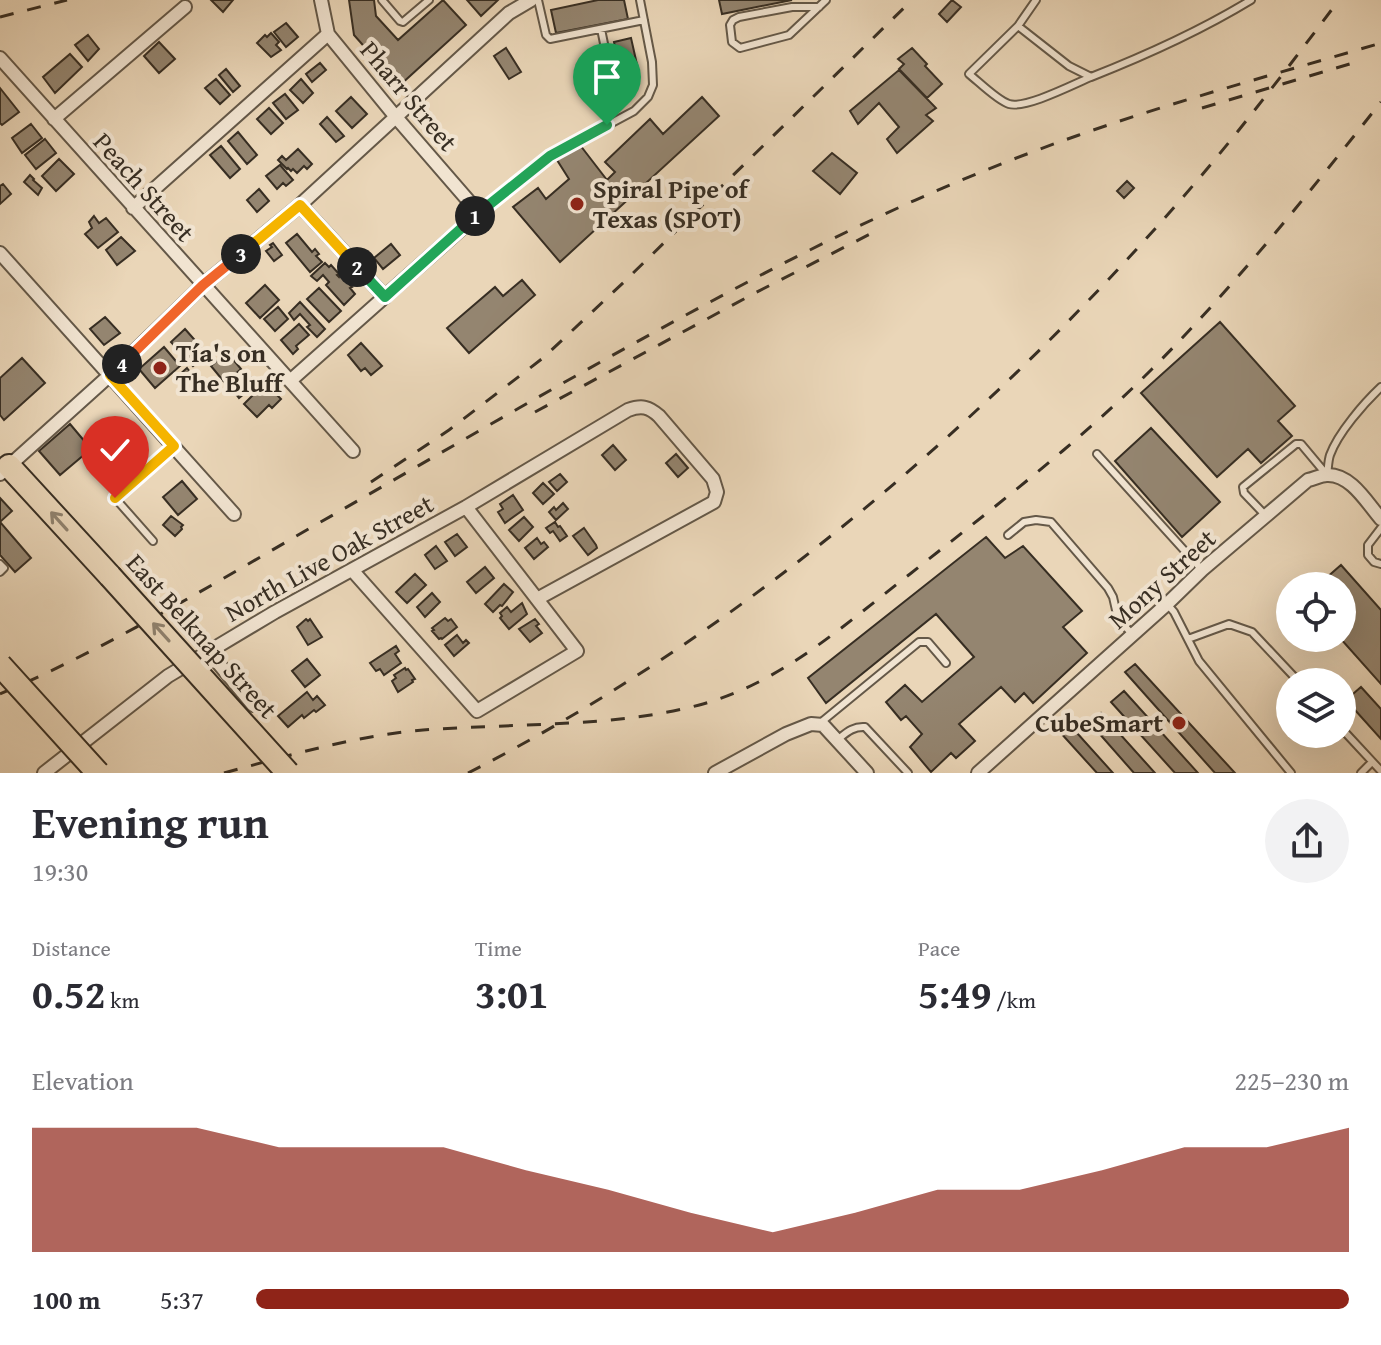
<!DOCTYPE html>
<html lang="en">
<head>
<meta charset="utf-8">
<style>
  :root { --surface:#fff; --page:#f2f2f3; --text:#2b2b33; --muted:#7c7c81; --accent:#8f2418 }
  body { margin:0; font-family:"Gentium Book Plus",serif; background:var(--page); color:var(--text); height:100vh; display:flex; flex-direction:column; font-size:30px; white-space:nowrap }
  * { box-sizing:border-box; margin:0 }
  p { font-size:26px; color:var(--muted) }
  .icon { flex:none; width:44px; height:44px; fill:none; stroke:currentColor; stroke-width:2; stroke-linecap:round; stroke-linejoin:round }
  .map { position:relative; height:773px; overflow:hidden }
  .sheet { display:flex; flex-direction:column; background:var(--surface); flex:1 }
  .sheet>* { flex:none }
  .tools { position:absolute; left:1276px; top:572px; display:grid; gap:16px }
  .tools a { display:grid; place-items:center; width:80px; height:80px; border-radius:50%; background:var(--surface); box-shadow:0 8px 32px #0002; font-size:40px }
  .pin { position:absolute; display:grid; place-items:center; width:68px; height:68px; color:#fff; margin:-82px -34px; border-radius:50% 50% 50% 0; rotate:-45deg; box-shadow:0 0 8px #0007 }
  .pin .icon { rotate:45deg }
  .km { position:absolute; width:40px; height:40px; margin:-20px; border-radius:50%; background:#222; color:#fff; font-size:22px; line-height:40px; text-align:center }
  .round { display:grid; place-items:center; flex:none; width:84px; height:84px; border-radius:42px; background:var(--page) }
  .headline { display:flex; align-items:center; justify-content:space-between; height:136px; padding:0 32px }
  h1 { font-size:44px; font-weight:700; line-height:60px }
  .metrics { display:grid; grid-template-columns:repeat(3,1fr); gap:12px; height:136px; padding:8px 32px }
  .metrics div { display:grid; align-content:center }
  .metrics b { font-size:40px; font-weight:700 }
  .metrics small { font-size:22px; font-weight:400 }
  .metrics p { font-size:22px }
  .chart { height:224px; padding:16px 32px }
  .chart p { display:flex; justify-content:space-between }
  .chart svg { width:100%; height:144px; margin-top:8px; fill:var(--accent); opacity:.7 }
  ul { padding:0 32px; list-style:none; font-size:26px }
  li { display:grid; grid-template-columns:128px 96px 1fr; align-items:center; height:60px }
  li i { height:20px; border-radius:10px; background:var(--accent) }
  .map>svg:first-child { display:block }
  .building { fill:#948570; stroke:#372e23; stroke-width:2 }
  .lines { fill:none; stroke-linecap:round; stroke-linejoin:round }
  .service-casing { stroke:#645848; stroke-width:10 }
  .minor-casing { stroke:#645848; stroke-width:16 }
  .motorway-casing { stroke:#372e23; stroke-width:26 }
  .service { stroke:#f1e4d1; stroke-width:6 }
  .minor { stroke:#f1e4d1; stroke-width:12 }
  .motorway { stroke:#ead6b8; stroke-width:22 }
  .rail { stroke:#372e23; stroke-width:3; stroke-dasharray:14 14; stroke-linecap:butt }
  .motorway-bridge-casing { stroke:#372e23; stroke-width:26; stroke-linecap:butt }
  .motorway-bridge { stroke:#ead6b8; stroke-width:22 }
  .oneway { stroke:#90826e }
  .split-1-casing { stroke:#fff; stroke-width:16 }
  .split-2-casing { stroke:#fff; stroke-width:16 }
  .split-3-casing { stroke:#fff; stroke-width:16 }
  .split-4-casing { stroke:#fff; stroke-width:16 }
  .split-5-casing { stroke:#fff; stroke-width:16 }
  .split-1 { stroke:#22a559; stroke-width:10 }
  .split-2 { stroke:#22a559; stroke-width:10 }
  .split-3 { stroke:#f5b400; stroke-width:10 }
  .split-4 { stroke:#f0652b; stroke-width:10 }
  .split-5 { stroke:#f5b400; stroke-width:10 }
  .poi-dot { fill:#8f2418; stroke:#f1e4d1; stroke-width:3 }
  .labels { text-anchor:middle; stroke-width:8; stroke-linejoin:round; paint-order:stroke }
  .street-label { font-size:26px; fill:#372e23; stroke:#f1e4d1 }
  .poi-label { font-size:26px; font-weight:bold; fill:#372e23; stroke:#f1e4d1; text-anchor:start }
</style>
</head>
<body>
<div class="map">
<svg width="1381" height="773" viewBox="0 0 1381 773">
  <rect width="100%" height="100%" fill="#ead6b8"/>
  <filter id="stains"><feTurbulence type="fractalNoise" baseFrequency=".0025" numOctaves="4"/><feColorMatrix values="0 0 0 0 .2 0 0 0 0 .09 0 0 0 0 .02 0 0 0 .5 -.17"/></filter>
  <radialGradient id="worn" r=".72"><stop offset=".6" stop-color="#630" stop-opacity="0"/><stop offset="1" stop-color="#630" stop-opacity=".3"/></radialGradient>
  <path class="building" d="M211 0H233L223 12Z
    M349 0H374L376 16 398 40 443 0 466 25 399 86 354 35Z
    M467 0H498L481 16Z
    M598 0H624L628 19 556 33 551 10Z
    M719 0H792L722 14Z
    M952 0 961 7 947 22 939 14Z
    M286 23 298 37 286 47 274 32Z
    M271 33 279 42 276 45 281 50 271 57 257 43 265 35 267 37Z
    M88 35 99 49 88 61 75 45Z
    M631 38 638 69 621 73 614 42Z
    M159 42 175 59 159 73 144 56Z
    M506 48 521 72 509 79 494 56Z
    M912 48 927 64 925 66 942 84 927 98 899 69 904 64 898 59Z
    M70 54 82 67 55 93 43 77Z
    M320 63 326 70 312 82 306 74Z
    M226 69 240 86 233 92 219 75Z
    M899 70 936 108 926 115 933 121 897 153 887 139 899 127 879 103 858 124 850 111Z
    M216 79 230 95 220 104 205 88Z
    M301 79 313 93 303 103 290 90Z
    M0 88 19 112 2 125 0 123Z
    M285 94 298 110 286 119 273 103Z
    M351 97 367 114 352 128 336 111Z
    M702 97 719 116 560 262 513 207 538 188 546 199 569 179 557 160 580 145 607 180 615 172 605 162 650 119 663 134Z
    M269 108 283 123 271 134 257 119Z
    M327 117 344 136 336 142 320 124Z
    M31 124 42 138 22 153 12 138Z
    M238 132 257 155 247 164 228 141Z
    M45 139 56 153 36 169 25 155Z
    M221 146 240 169 230 178 210 155Z
    M298 149 312 164 307 169 304 166 297 173 293 169 291 171 288 168 287 169 278 160 282 156 286 160Z
    M832 153 857 173 840 194 813 171Z
    M59 159 74 174 56 191 42 176Z
    M280 165 293 180 286 186 283 183 277 189 266 176Z
    M30 175 34 179 33 180 42 188 38 195 24 182Z
    M1127 181 1134 188 1124 198 1117 191Z
    M3 184 11 194 0 204V186Z
    M259 189 269 201 257 212 247 200Z
    M94 216 99 223 106 218 118 232 98 248 85 234 92 228 89 222Z
    M297 234 312 252 315 249 319 254 316 256 322 262 310 272 286 243Z
    M121 237 135 251 117 265 106 250Z
    M273 243 282 255 274 261 266 251 272 247 270 245Z
    M391 244 400 255 383 269 374 258Z
    M325 263 329 267 331 265 339 274 337 275 339 277 340 275 352 287 350 288 355 294 344 305 326 285 329 282 323 275 317 281 311 276Z
    M522 280 535 295 469 353 447 328 495 287 503 296Z
    M265 285 279 300 260 318 246 303Z
    M319 288 341 311 329 322 307 299Z
    M300 302 325 329 317 337 307 327 310 325 300 314 294 320 289 313Z
    M278 307 288 319 275 331 264 319Z
    M105 317 120 333 104 345 90 329Z
    M1220 322 1295 406 1278 421 1292 436 1261 463 1248 449 1217 477 1141 393Z
    M299 324 309 335 296 346 298 349 293 354 281 340Z
    M185 329 207 354 193 366 171 342Z
    M361 343 382 366 371 375 365 368 361 371 348 355Z
    M164 347 180 366 155 388 139 369Z
    M227 352 241 369 225 383 211 366Z
    M22 358 45 383 4 420 0 415V378Z
    M187 368 194 377 185 384 178 376Z
    M246 371 256 384 239 398 229 385Z
    M265 383 281 399 272 408 269 405 257 417 244 404Z
    M70 424 91 449 60 475 39 451Z
    M1151 428 1220 502 1182 537 1115 461Z
    M613 445 626 460 615 470 602 455Z
    M676 454 688 468 678 477 666 463Z
    M560 474 567 482 557 491 549 482Z
    M182 481 197 499 178 515 163 497Z
    M543 483 554 494 543 504 533 493Z
    M513 495 523 510 505 523 498 512 503 509 500 504Z
    M0 498 12 511 0 522Z
    M563 503 568 509 556 520 549 512 554 507 556 510Z
    M171 516 183 525 181 527 182 529 175 536 163 525Z
    M524 517 533 527 519 541 509 530Z
    M0 522 31 558 15 572 0 555Z
    M555 522 558 527 560 526 567 536 560 541 553 531 550 533 546 528Z
    M584 528 596 545 597 548 588 555 573 536Z
    M457 534 467 547 455 556 445 542Z
    M986 537 1005 558 1023 546 1082 611 1063 627 1087 653 1033 703 1024 693 1015 702 1001 687 959 724 975 741 956 758 951 753 931 772 910 747 922 734 906 716 901 720 886 702 905 685 922 702 974 657 936 614 826 703 808 678Z
    M537 538 541 544 544 542 548 547 534 559 525 548Z
    M436 546 447 561 435 569 425 555Z
    M1341 565 1381 610V684L1340 638H1342V586H1317Z
    M485 567 494 578 476 593 467 582Z
    M415 574 426 585 407 603 396 592Z
    M504 584 513 592 502 606 500 605 493 612 485 604Z
    M432 593 440 602 425 617 417 607Z
    M522 603 527 614 509 629 500 618 502 616 500 613 507 607 511 612Z
    M445 618 448 621 451 619 457 627 442 639 441 638 439 639 432 631 434 630 432 628Z
    M306 619 308 621 310 619 322 637 308 645 297 627Z
    M535 619 539 624 536 626 542 633 530 642 519 629Z
    M457 635 463 643 466 640 469 643 454 656 445 645Z
    M396 646 399 651 395 654 401 663 384 675 380 669 376 671 370 663Z
    M307 659 320 675 305 687 292 671Z
    M1135 664 1235 773H1215L1125 672Z
    M1135 664 1235 773H1215L1125 672Z
    M405 668 406 670 408 669 415 679 412 680 413 682 398 692 392 681 396 678 394 675Z
    M1361 687 1381 709V739L1346 700Z
    M1124 691 1198 773H1175L1111 702Z
    M1124 691 1198 773H1175L1111 702Z
    M307 692 313 700 317 696 325 705 316 712 314 710 304 718 302 715 288 727 278 716Z
    M1101 713 1155 773H1134L1090 723Z
    M1101 713 1155 773H1134L1090 723Z
    M1068 723 1113 773H1097L1059 731Z
    M1068 723 1113 773H1097L1059 731Z"/>
  <g class="lines">
    <g class="service-casing">
      <path id="service" d="M382 0 400 21 403 22 429 0
        M538 0 546 35 550 39 644 20
        M819 7H792L739 17 733 20 730 25 732 42 740 48 789 35 826 0
        M1018 26 1069 66 1091 77C1074 84 1026 109 1009 104 998 101 979 82 969 74Z
        M1018 26 1036 0
        M601 29 609 68
        M1091 77C1147 55 1200 31 1251 0
        M479 213 550 156 634 111 648 97 653 85 652 62 640 0
        M1097 454 1202 570
        M1327 475C1328 469 1328 461 1330 455 1338 433 1364 403 1381 387
        M1266 516 1244 493 1243 487 1296 444H1301L1327 475
        M1381 528 1368 545V555L1374 562 1381 564
        M1008 535 1024 522 1036 520 1051 522 1108 588 1113 597 1118 619 1133 635
        M153 541 115 498 174 446
        M0 564 4 568 0 572
        M1167 604 1174 612 1199 661 1291 773
        M1188 639 1229 624 1252 632 1299 682
        M819 724 919 642H928L946 663
        M1342 729 1381 771
        M837 740C846 733 853 726 865 727L908 773
        M1361 773 1372 762"/>
    </g>
    <g class="minor-casing">
      <path id="minor" d="M0 58 353 451
        M54 119 185 7
        M300 205 385 297
        M133 208 328 34
        M0 253 234 514
        M290 381 479 213 395 116 328 34 321 0
        M0 474 110 375 203 285 300 205 509 13 531 0
        M352 570 477 711 577 651 466 507
        M209 652 253 705
        M44 773 168 676 275 612 466 507 628 410C642 405 649 407 659 416L713 479 717 492 714 502 537 599
        M715 773 786 734 811 724 823 725 867 773
        M978 773 1167 604 1202 570 1308 480C1314 479 1321 475 1327 475 1351 474 1367 503 1381 519"/>
    </g>
    <g class="motorway-casing">
      <path id="motorway" d="M9 466 110 576"/>
    </g>
    <use href="#service" class="service"/>
    <use href="#minor" class="minor"/>
    <use href="#motorway" class="motorway"/>
    <path class="rail" d="M0 17 67 0
      M1202 108 1363 60
      M535 412 753 294 874 232
      M371 482 449 430 543 358 625 281 912 0
      M0 694C109 647 210 586 312 527 455 445 596 362 742 285 849 228 964 175 1079 135 1178 100 1280 73 1381 43
      M224 773C290 755 355 736 423 730 514 723 615 728 703 704 784 681 845 624 910 574 993 508 1077 444 1152 369 1235 286 1308 194 1381 102
      M468 773C734 637 981 428 1177 204 1234 139 1287 69 1339 0"/>
    <g class="motorway-bridge-casing">
      <path id="motorway-bridge" d="M110 576 288 773
        M0 665 98 773"/>
    </g>
    <use href="#motorway-bridge" class="motorway-bridge"/>
  </g>
  <defs><path id="oneway-shaft" d="M-6 0H5M1.5-3L5.5 0L1.5 3" fill="none" stroke-width="1.6" stroke-linecap="round" stroke-linejoin="round" transform="scale(2)"/></defs>
  <g class="oneway">
    <use href="#oneway-shaft" transform="translate(59 521) rotate(-132)"/>
    <use href="#oneway-shaft" transform="translate(161 632) rotate(-132)"/>
  </g>
  <g class="lines">
    <g class="split-1-casing">
      <path id="split-1" d="M475 216 550 156 607 125"/>
    </g>
    <g class="split-2-casing">
      <path id="split-2" d="M357 267 385 297 475 216"/>
    </g>
    <g class="split-3-casing">
      <path id="split-3" d="M241 254 300 205 357 267"/>
    </g>
    <g class="split-4-casing">
      <path id="split-4" d="M122 364 203 285 241 254"/>
    </g>
    <g class="split-5-casing">
      <path id="split-5" d="M115 498 174 446 110 375 122 364"/>
    </g>
    <use href="#split-1" class="split-1"/>
    <use href="#split-2" class="split-2"/>
    <use href="#split-3" class="split-3"/>
    <use href="#split-4" class="split-4"/>
    <use href="#split-5" class="split-5"/>
  </g>
  <g class="poi-dot">
    <circle cx="577" cy="204" r="8"/>
    <circle cx="160" cy="368" r="8"/>
    <circle cx="1179" cy="723" r="8"/>
  </g>
  <g class="labels">
    <g class="street-label">
      <text transform="translate(409 96) rotate(50)" y="9">Pharr Street</text>
      <text transform="translate(144 187) rotate(48)" y="9">Peach Street</text>
      <text transform="translate(329 558) rotate(-29)" y="9">North Live Oak Street</text>
      <text transform="translate(1162 579) rotate(-42)" y="9">Mony Street</text>
      <text transform="translate(202 636) rotate(48)" y="9">East Belknap Street</text>
    </g>
    <g class="poi-label">
      <text x="593" y="198">Spiral Pipe of<tspan x="593" dy="30">Texas (SPOT)</tspan></text>
      <text x="176" y="362">Tía's on<tspan x="176" dy="30">The Bluff</tspan></text>
      <text x="1163" y="732" text-anchor="end">CubeSmart</text>
    </g>
  </g>
  <rect width="100%" height="100%" filter="url(#stains)"/>
  <rect width="100%" height="100%" fill="url(#worn)"/>
</svg>
<div class="tools">
<a><svg class="icon" aria-label="locate" viewBox="0 0 24 24"><circle cx="12" cy="12" r="6"/><path d="M12 2v4M12 18v4M2 12h4M18 12h4"/></svg></a>
<a><svg class="icon" aria-label="layers" viewBox="0 0 24 24"><path d="M12 4l9 5-9 5-9-5zM3 14l9 5 9-5"/></svg></a>
</div>
<div class="pin" style="left:607px;top:125px;background:#1e9e55"><svg class="icon" aria-label="arrive" viewBox="0 0 24 24"><path d="M6 21V4h12l-3 4 3 4H6"/></svg></div>
<div class="pin" style="left:115px;top:498px;background:#d93025"><svg class="icon" aria-label="check" viewBox="0 0 24 24"><path d="M5 12l5 5 9-10"/></svg></div>
<b class="km" style="left:475px;top:216px">1</b>
<b class="km" style="left:357px;top:267px">2</b>
<b class="km" style="left:241px;top:254px">3</b>
<b class="km" style="left:122px;top:364px">4</b>
</div>
<section class="sheet">
<div class="headline"><div><h1>Evening run</h1><p>19:30</p></div><a class="round"><svg class="icon" aria-label="share" viewBox="0 0 24 24"><path d="M12 15V3M7 8l5-5 5 5M5 13v7h14v-7"/></svg></a></div>
<div class="metrics">
<div><p>Distance</p><b>0.52<small> km</small></b></div>
<div><p>Time</p><b>3:01</b></div>
<div><p>Pace</p><b>5:49<small> /km</small></b></div>
</div>
<div class="chart"><p><span>Elevation</span>225–230 m</p>
<svg viewBox="0 0 160 44" preserveAspectRatio="none"><path d="M0 44V6L10 6L20 6L30 12L40 12L50 12L60 19L70 25L80 32L90 38L100 32L110 25L120 25L130 19L140 12L150 12L160 6V44z"/></svg>
</div>
<ul>
<li><b>100 m</b>5:37<i style="width:100%"></i></li>
</ul>
</section>
</body>
</html>
